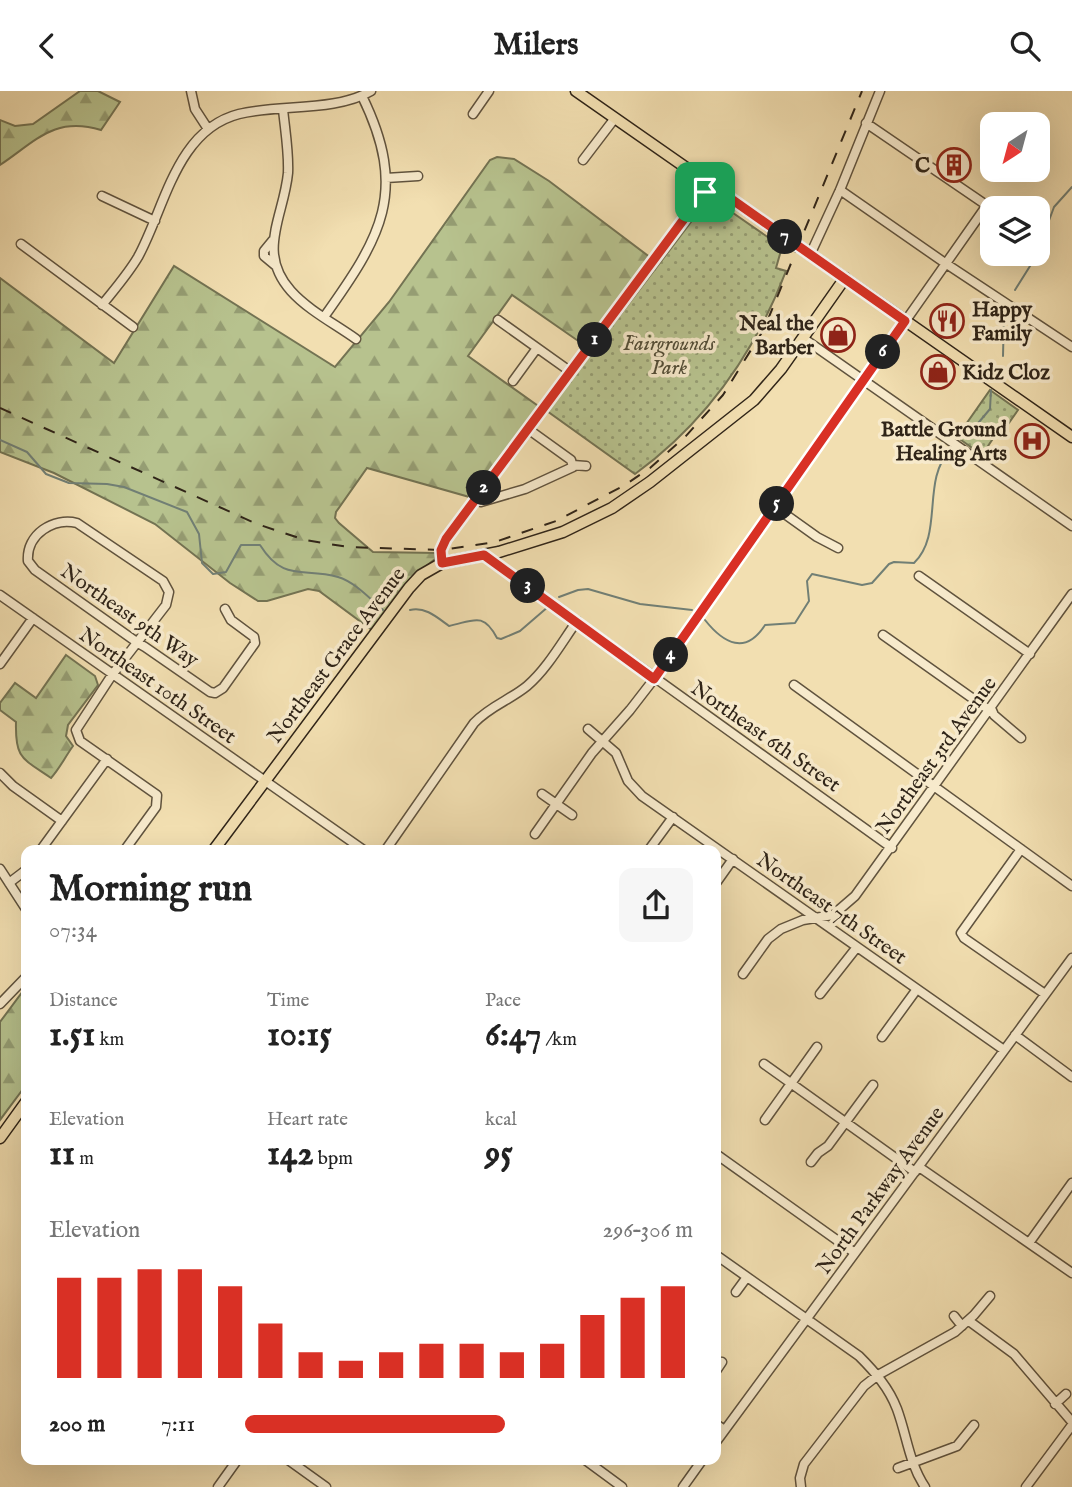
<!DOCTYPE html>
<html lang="en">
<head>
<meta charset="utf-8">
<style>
  :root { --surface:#fff; --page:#f6f6f6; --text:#222; --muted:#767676; --accent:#d93025 }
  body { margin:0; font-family:"IM FELL English",serif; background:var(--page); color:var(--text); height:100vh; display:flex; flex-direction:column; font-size:26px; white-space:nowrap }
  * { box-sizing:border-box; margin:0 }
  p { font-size:23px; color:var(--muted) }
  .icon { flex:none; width:38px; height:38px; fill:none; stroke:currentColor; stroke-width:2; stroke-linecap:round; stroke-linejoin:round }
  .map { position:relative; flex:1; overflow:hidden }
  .panel { position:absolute; left:21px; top:754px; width:700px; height:620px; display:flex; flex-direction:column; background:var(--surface); border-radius:14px; box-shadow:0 7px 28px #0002 }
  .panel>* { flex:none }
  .needle { width:46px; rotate:216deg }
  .controls { position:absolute; left:980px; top:21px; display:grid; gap:14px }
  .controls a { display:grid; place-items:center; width:70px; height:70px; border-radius:14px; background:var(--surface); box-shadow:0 7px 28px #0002; font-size:35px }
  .pin { position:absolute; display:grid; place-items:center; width:60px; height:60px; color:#fff; margin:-30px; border-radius:14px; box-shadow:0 4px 10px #0006 }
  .km { position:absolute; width:35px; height:35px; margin:-18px; border-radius:50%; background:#222; color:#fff; font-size:19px; line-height:35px; text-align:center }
  .round { display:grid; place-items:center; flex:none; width:74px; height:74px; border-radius:14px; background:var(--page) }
  .head { display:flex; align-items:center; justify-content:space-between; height:119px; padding:0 28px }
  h1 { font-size:38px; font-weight:700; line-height:52px }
  .figures { display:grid; grid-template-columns:repeat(3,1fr); gap:10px; height:119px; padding:7px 28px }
  .figures div { display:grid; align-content:center }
  .figures b { font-size:35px; font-weight:700 }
  .figures small { font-size:19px; font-weight:400 }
  .figures p { font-size:19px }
  .chart { height:196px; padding:14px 28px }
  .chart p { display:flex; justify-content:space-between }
  .chart svg { width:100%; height:126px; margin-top:7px; stroke:var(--accent); stroke-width:6 }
  ul { padding:0 28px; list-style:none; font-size:23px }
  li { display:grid; grid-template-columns:112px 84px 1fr; align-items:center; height:52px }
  li i { height:18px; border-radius:9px; background:var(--accent) }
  header { display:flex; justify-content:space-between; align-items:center; height:91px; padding:0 28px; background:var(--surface); font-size:32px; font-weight:700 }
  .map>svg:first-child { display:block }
  .forest { fill:url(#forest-firs); stroke:#737353; stroke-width:2 }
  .park { fill:url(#park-dots); stroke:#737353; stroke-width:2 }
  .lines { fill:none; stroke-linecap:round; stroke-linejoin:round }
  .stream { stroke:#717f75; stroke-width:2 }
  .minor-casing { stroke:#60533e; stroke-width:11 }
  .major-casing { stroke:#2f2418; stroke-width:13 }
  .minor { stroke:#f7eacc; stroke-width:8 }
  .major { stroke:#f2dfb1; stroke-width:10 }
  .rail { stroke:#2f2418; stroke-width:2; stroke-dasharray:12 12; stroke-linecap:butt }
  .route-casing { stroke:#fff; stroke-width:14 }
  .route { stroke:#d93025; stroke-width:9 }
  .labels { text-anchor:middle; stroke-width:7; stroke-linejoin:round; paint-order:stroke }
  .poi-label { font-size:21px; font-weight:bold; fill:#2f2418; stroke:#f7eacc; text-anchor:end }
  .park-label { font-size:21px; font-style:italic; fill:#514c36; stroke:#f7eacc }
  .street-label { font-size:21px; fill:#2f2418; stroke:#f7eacc }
</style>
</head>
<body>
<header><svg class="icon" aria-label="back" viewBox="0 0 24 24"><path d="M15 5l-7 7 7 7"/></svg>Milers<svg class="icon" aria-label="search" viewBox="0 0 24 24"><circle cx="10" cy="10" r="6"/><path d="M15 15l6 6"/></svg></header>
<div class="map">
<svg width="1072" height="1396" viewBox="0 0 1072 1396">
  <defs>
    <pattern id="forest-firs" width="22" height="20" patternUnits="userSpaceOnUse" patternTransform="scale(1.75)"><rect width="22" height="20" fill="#b7c28e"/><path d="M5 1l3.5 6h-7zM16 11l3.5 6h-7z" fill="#959d73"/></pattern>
    <pattern id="park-dots" width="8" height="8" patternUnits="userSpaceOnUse" patternTransform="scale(1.75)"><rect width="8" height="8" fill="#b7c28e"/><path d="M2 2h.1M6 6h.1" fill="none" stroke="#959d73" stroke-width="1.8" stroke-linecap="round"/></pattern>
  </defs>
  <rect width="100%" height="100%" fill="#f2dfb1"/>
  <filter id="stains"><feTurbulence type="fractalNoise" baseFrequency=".00286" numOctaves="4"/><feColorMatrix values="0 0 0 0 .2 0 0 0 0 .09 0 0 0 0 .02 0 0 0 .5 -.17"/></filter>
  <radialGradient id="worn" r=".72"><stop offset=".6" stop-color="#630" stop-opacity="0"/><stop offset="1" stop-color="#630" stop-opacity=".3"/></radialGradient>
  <path class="forest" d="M80 0H98L120 11 101 39C54 25 36 50 0 74V29L15 35 33 33Z
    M497 66 514 68 549 90 651 167 584 254 512 204 468 265 541 317 473 407 367 377 336 421 335 427 339 432 373 461 437 462 435 468 409 489 372 539 319 500 308 498 267 510H258L230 492 155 433 54 382 0 361V187L114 272 174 175 335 276 389 211 490 69Z
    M66 564 95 585 98 594 68 634 66 645 73 655C65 666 60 677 51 687 22 667 15 668 16 631L0 619V612L15 592 36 607Z
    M26 896V994L0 1029V931Z"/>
  <path class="park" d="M710 106 782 156 776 177 786 180C755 261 705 332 635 383L547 320Z
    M990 299 1018 319 1004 339 1000 337 982 364 957 346Z"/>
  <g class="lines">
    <path class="stream" d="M1044 143 1054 116 1072 96
      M1015 199 1042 156
      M1003 265 1004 222
      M962 346 974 337 990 318 991 299
      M0 349 27 361 46 383 69 392 107 393 124 396 187 421 199 443 202 472 213 483 226 481 241 454H260C284 492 303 476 338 486 355 491 370 508 383 519
      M559 506 578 499 588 498 640 513 692 519
      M410 519C425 515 438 527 449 535 473 530 483 520 497 547L501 548 520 540 549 515
      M705 529C724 553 746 564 765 534L795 532 809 510 807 490 812 483 862 494 872 492 889 473 894 471 914 472C944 443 921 390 950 359"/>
    <g class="minor-casing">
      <path id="minor" d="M191 0 195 18 208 38
        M283 18C285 39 289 61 288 82 284 125 256 161 291 200 308 219 335 233 356 248
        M473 23 489 0
        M866 32 992 118
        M583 69 615 27
        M386 87 418 85
        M840 99 945 172 1072 256
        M102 105 155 130
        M273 149 264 160V165L276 175
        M21 153 133 236
        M810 164 840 99 880 0
        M102 214C114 199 128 183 138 166 165 117 176 39 239 23 279 13 335 21 371 0
        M324 226C381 146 409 101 362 5
        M498 229 571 281
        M803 247 1072 435
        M513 290 537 257
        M573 374 586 375
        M475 409 481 411 525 398 573 376 571 369 528 338
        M775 416 817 446 838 457
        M484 464 892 757
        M442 472 441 459 446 448 710 93
        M919 485 1030 563
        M0 504 365 760
        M883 544 989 619
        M0 573 33 527
        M794 594 1072 795
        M991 617 994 624 1021 647
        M588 638 616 662 628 690 642 705 1004 959
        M0 682 13 695 62 730
        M542 703 572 724
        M535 743 592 662 630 619 654 588 987 114
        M1021 758 961 842 964 847 1045 903
        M40 760 107 668
        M124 760 156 716 157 704 80 650 76 639 112 584 166 514 169 501 163 490 77 432C54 426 26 443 28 470L35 479 138 552 145 556 210 601 215 602 223 597 255 552 254 546 231 529 225 518
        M385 760 474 632C490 615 510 609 527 595 547 578 562 551 577 530
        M648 760 673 726
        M0 778 26 818
        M9 792 26 779
        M716 792 733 768
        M743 883 768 848 781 838 803 829 833 824 855 805 1072 503
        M820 903 857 856
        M0 913 26 886
        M1015 944 1072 986
        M882 946 917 898
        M764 973 915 1081
        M765 1029 817 956
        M716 1063 855 1162
        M811 1071 818 1062 828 1055 873 994
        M919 1076 1072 1182
        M1029 1152 1072 1092
        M716 1164 859 1265C875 1281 889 1297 897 1318 907 1345 909 1372 925 1396
        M736 1201 747 1186
        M954 1225 962 1235
        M969 1230 1014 1263 1072 1331
        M716 1280 722 1271
        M1055 1313 1066 1303
        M716 1333 724 1339
        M716 1351 1072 867
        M287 1368 326 1396
        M584 1368 622 1396
        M898 1377 957 1355 974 1334
        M218 1396 238 1368
        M683 1396 703 1368
        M801 1396 800 1387 804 1373 864 1295 878 1284 955 1241 974 1224 990 1205
        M1026 1396 1072 1334"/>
    </g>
    <g class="major-casing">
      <path id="major" d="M576 0 1072 346
        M213 760 409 497 421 484 442 472 499 461 563 441 612 417 650 391 754 309 781 278 845 187
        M0 1047 26 1011"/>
    </g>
    <use href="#minor" class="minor"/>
    <use href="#major" class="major"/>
    <path class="rail" d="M0 317 257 433 305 449 348 456 441 459 495 451 556 430 625 394 650 377 685 346 723 304 764 238 862 0"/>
  </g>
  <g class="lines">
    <g class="route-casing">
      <path id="route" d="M710 93 905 230 654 588 484 464 442 472 441 459 446 448Z"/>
    </g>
    <use href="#route" class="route"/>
  </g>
  <defs>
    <g id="building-ring" transform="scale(1.75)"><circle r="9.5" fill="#f7eacc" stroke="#8f2418" stroke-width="1.5"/><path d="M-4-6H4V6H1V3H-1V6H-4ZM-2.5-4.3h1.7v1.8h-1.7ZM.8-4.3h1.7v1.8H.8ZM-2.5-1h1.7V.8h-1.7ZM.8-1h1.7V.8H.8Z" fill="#8f2418"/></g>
    <g id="restaurant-ring" transform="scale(1.75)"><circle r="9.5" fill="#f7eacc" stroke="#8f2418" stroke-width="1.5"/><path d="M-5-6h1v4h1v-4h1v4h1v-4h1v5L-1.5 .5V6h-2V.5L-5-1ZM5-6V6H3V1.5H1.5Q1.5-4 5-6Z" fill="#8f2418"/></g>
    <g id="shop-ring" transform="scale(1.75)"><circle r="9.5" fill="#f7eacc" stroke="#8f2418" stroke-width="1.5"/><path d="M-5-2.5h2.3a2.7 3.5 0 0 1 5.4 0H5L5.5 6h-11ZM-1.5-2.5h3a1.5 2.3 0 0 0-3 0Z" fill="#8f2418"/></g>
    <g id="hospital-ring" transform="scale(1.75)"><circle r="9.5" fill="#f7eacc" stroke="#8f2418" stroke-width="1.5"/><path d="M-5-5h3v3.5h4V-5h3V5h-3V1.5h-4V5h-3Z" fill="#8f2418"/></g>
  </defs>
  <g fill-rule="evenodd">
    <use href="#building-ring" x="954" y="74"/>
    <use href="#restaurant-ring" x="947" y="230"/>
    <use href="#shop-ring" x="838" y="244"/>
    <use href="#shop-ring" x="938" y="281"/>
    <use href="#hospital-ring" x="1032" y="350"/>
  </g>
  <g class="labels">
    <g class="poi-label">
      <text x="930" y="81">C</text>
      <text x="972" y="225" text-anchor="start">Happy<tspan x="972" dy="24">Family</tspan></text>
      <text x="814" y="239">Neal the<tspan x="814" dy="24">Barber</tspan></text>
      <text x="962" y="288" text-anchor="start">Kidz Cloz</text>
      <text x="1007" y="345">Battle Ground<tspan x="1007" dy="24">Healing Arts</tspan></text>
    </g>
    <g class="park-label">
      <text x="669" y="259">Fairgrounds<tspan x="669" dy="24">Park</tspan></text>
    </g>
    <g class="street-label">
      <text transform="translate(130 524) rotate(35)" y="7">Northeast 9th Way</text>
      <text transform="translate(336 564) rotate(-53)" y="7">Northeast Grace Avenue</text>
      <text transform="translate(158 594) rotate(35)" y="7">Northeast 10th Street</text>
      <text transform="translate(766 645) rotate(35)" y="7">Northeast 6th Street</text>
      <text transform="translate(936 664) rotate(-54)" y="7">Northeast 3rd Avenue</text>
      <text transform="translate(832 817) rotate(35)" y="7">Northeast 7th Street</text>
      <text transform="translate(880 1099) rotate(-54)" y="7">North Parkway Avenue</text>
    </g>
  </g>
  <rect width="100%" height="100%" filter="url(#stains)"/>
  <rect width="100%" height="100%" fill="url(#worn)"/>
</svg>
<div class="controls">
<a><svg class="needle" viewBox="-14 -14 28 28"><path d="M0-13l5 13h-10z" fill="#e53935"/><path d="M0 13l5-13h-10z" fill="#767676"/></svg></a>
<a><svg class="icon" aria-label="layers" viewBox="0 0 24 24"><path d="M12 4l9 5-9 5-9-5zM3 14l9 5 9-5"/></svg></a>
</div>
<div class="pin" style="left:705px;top:101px;background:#1e9e55"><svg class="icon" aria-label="arrive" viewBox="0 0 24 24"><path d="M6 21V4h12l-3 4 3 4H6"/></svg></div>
<b class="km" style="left:595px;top:249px">1</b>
<b class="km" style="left:484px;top:397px">2</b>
<b class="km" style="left:528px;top:495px">3</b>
<b class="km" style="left:671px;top:564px">4</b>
<b class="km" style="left:777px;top:413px">5</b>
<b class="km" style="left:883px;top:261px">6</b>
<b class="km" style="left:785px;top:146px">7</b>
<section class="panel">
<div class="head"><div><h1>Morning run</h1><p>07:34</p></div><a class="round"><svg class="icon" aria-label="share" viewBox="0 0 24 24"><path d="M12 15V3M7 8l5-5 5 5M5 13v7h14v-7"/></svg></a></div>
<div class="figures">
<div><p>Distance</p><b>1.51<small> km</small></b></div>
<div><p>Time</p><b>10:15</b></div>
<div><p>Pace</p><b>6:47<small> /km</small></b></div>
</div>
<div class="figures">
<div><p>Elevation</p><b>11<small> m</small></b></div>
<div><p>Heart rate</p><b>142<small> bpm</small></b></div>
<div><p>kcal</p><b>95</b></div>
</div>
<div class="chart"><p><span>Elevation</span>296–306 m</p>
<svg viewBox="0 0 160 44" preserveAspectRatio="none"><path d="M5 44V9M15 44V9M25 44V6M35 44V6M45 44V12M55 44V25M65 44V35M75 44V38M85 44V35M95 44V32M105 44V32M115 44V35M125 44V32M135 44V22M145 44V16M155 44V12"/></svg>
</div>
<ul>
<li><b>200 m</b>7:11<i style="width:58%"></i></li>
</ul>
</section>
</div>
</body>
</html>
